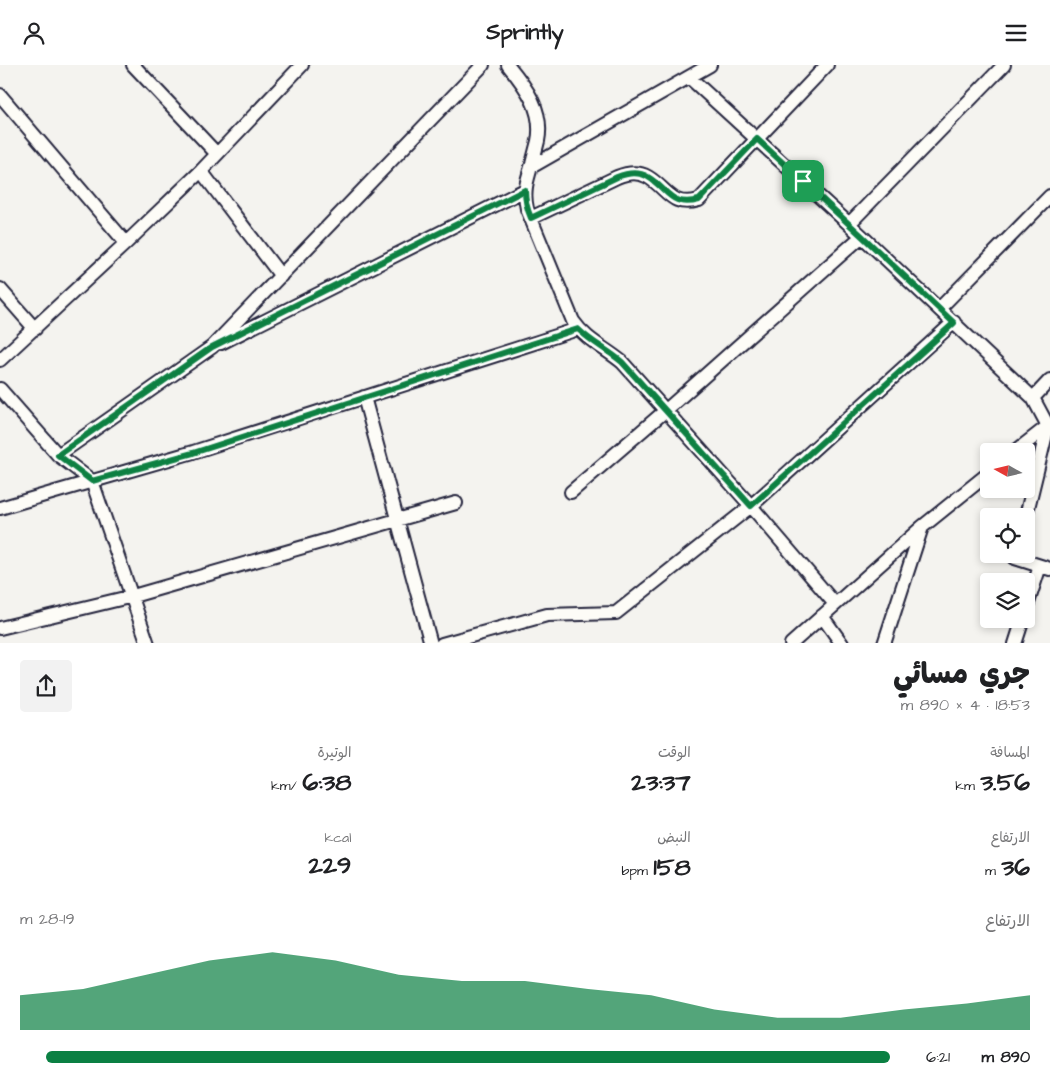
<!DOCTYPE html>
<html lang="ar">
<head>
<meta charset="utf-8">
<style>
  :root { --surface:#fff; --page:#f2f2f2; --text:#202124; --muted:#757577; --accent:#0b8043 }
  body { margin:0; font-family:"Architects Daughter","Playpen Sans Arabic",sans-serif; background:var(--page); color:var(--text); direction:rtl; height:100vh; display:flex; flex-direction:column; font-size:19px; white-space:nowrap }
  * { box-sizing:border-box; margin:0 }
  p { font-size:16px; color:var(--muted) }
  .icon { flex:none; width:28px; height:28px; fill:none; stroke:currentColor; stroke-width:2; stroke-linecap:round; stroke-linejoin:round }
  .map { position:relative; height:578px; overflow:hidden; direction:ltr }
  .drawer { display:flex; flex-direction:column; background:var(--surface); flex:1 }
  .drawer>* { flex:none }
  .needle { width:32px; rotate:278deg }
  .buttons { position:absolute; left:980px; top:378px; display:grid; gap:10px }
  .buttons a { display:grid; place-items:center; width:55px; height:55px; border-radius:5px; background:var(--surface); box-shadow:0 2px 8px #0003; font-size:25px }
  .pin { position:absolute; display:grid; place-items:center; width:42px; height:42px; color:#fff; margin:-21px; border-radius:10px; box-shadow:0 2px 8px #0006 }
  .round { display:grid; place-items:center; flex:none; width:52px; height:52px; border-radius:5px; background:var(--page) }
  .summary { display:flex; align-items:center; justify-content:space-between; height:85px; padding:0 20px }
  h1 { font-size:28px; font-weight:800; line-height:38px }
  .metrics { display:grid; grid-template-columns:repeat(3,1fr); gap:8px; height:85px; padding:5px 20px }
  .metrics div { display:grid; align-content:center }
  .metrics b { font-size:25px; font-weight:800 }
  .metrics small { font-size:14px; font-weight:400 }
  .metrics p { font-size:14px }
  .chart { height:140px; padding:10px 20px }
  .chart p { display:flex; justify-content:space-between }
  .chart svg { width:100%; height:90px; margin-top:5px; fill:var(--accent); opacity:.7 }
  ul { padding:0 20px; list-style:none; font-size:16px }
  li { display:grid; grid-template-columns:80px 60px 1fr; align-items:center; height:38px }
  li i { height:12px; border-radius:6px; background:var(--accent) }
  header { display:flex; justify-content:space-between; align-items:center; height:65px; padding:0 20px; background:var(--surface); font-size:22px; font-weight:800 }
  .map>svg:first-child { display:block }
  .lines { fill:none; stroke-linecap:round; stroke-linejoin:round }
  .street-casing { stroke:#22223b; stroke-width:16 }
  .street { stroke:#fdfcf7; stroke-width:12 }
  .route-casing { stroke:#fff; stroke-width:10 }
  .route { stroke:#0b8043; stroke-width:6 }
</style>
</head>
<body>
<header><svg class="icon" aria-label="menu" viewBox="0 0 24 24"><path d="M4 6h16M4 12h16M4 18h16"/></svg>Sprintly<svg class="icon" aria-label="person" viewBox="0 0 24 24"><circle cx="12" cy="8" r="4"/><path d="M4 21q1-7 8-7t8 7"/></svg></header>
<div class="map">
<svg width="1050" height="579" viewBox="0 0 1050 579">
  <rect width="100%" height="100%" fill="#f4f3ef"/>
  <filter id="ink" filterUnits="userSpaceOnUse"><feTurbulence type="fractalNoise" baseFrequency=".02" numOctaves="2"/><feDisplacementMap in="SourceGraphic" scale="10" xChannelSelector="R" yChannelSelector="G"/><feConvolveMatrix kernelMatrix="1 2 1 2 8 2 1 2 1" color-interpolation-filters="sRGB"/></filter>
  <g filter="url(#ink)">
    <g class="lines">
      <g class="street-casing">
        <path id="street" d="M133 0 217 89
          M508 0C526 22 544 46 538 76 536 84 534 91 532 99 527 115 523 127 527 144L573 256C586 275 605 283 622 297L751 441 835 539
          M689 12 849 159 1033 333 1048 361 1026 451
          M0 30 126 178
          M531 102 710 0
          M201 106 281 211
          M531 153 617 112C627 108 638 106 648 112 668 124 671 143 699 135L827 0
          M849 159 1004 0
          M0 224 35 264
          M939 244 1050 131
          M221 278 525 125
          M0 295 126 178 201 106 302 0
          M0 324 58 390 92 416 148 579
          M364 332 431 579
          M1033 333 1050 315
          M1016 386 1048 361
          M58 390 212 282 483 0
          M571 427 665 346 862 171
          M0 443 193 387 578 264
          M1016 489 1015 493 1050 504
          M1026 544 1040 501
          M822 551 842 579
          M0 563 133 531 456 438
          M442 579 547 550 616 548 751 441 954 257
          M791 579 922 462 989 408
          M884 579 922 462
          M1015 579 1023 554"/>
      </g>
      <use href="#street" class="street"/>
    </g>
  </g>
  <g class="lines" filter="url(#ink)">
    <g class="route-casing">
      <path id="route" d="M757 74 862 171 954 258 751 441 622 297C608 285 591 277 578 264L193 388 92 416 58 390 212 282 525 125C525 135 527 144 531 153L617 112C627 108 638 106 648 112 668 124 671 143 699 135Z"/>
    </g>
    <use href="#route" class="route"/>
  </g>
</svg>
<div class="buttons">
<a><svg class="needle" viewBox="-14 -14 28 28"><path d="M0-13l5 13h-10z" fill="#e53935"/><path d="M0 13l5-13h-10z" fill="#757577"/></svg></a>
<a><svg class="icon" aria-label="locate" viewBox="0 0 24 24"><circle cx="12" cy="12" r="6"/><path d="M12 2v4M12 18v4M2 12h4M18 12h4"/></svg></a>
<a><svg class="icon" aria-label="layers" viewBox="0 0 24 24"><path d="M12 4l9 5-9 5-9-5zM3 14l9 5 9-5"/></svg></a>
</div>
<div class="pin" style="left:803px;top:116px;background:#1e9e55"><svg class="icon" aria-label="arrive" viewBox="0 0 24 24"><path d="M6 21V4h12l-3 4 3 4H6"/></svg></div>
</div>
<section class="drawer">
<div class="summary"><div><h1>جري مسائي</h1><p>18:53 · 4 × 890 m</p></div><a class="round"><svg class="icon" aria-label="share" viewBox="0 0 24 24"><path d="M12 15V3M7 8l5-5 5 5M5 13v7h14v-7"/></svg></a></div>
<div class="metrics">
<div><p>المسافة</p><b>3.56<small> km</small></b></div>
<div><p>الوقت</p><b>23:37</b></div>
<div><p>الوتيرة</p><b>6:38<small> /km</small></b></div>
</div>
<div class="metrics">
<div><p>الارتفاع</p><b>36<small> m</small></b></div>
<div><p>النبض</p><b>158<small> bpm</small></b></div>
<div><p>kcal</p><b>229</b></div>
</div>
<div class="chart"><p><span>الارتفاع</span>19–28 m</p>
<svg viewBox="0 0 160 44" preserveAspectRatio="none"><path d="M0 44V27L10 24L20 17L30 10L40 6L50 10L60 17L70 20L80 20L90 24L100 27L110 34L120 38L130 38L140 34L150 31L160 27V44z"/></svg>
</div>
<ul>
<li><b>890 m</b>6:21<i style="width:97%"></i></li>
</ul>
</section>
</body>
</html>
